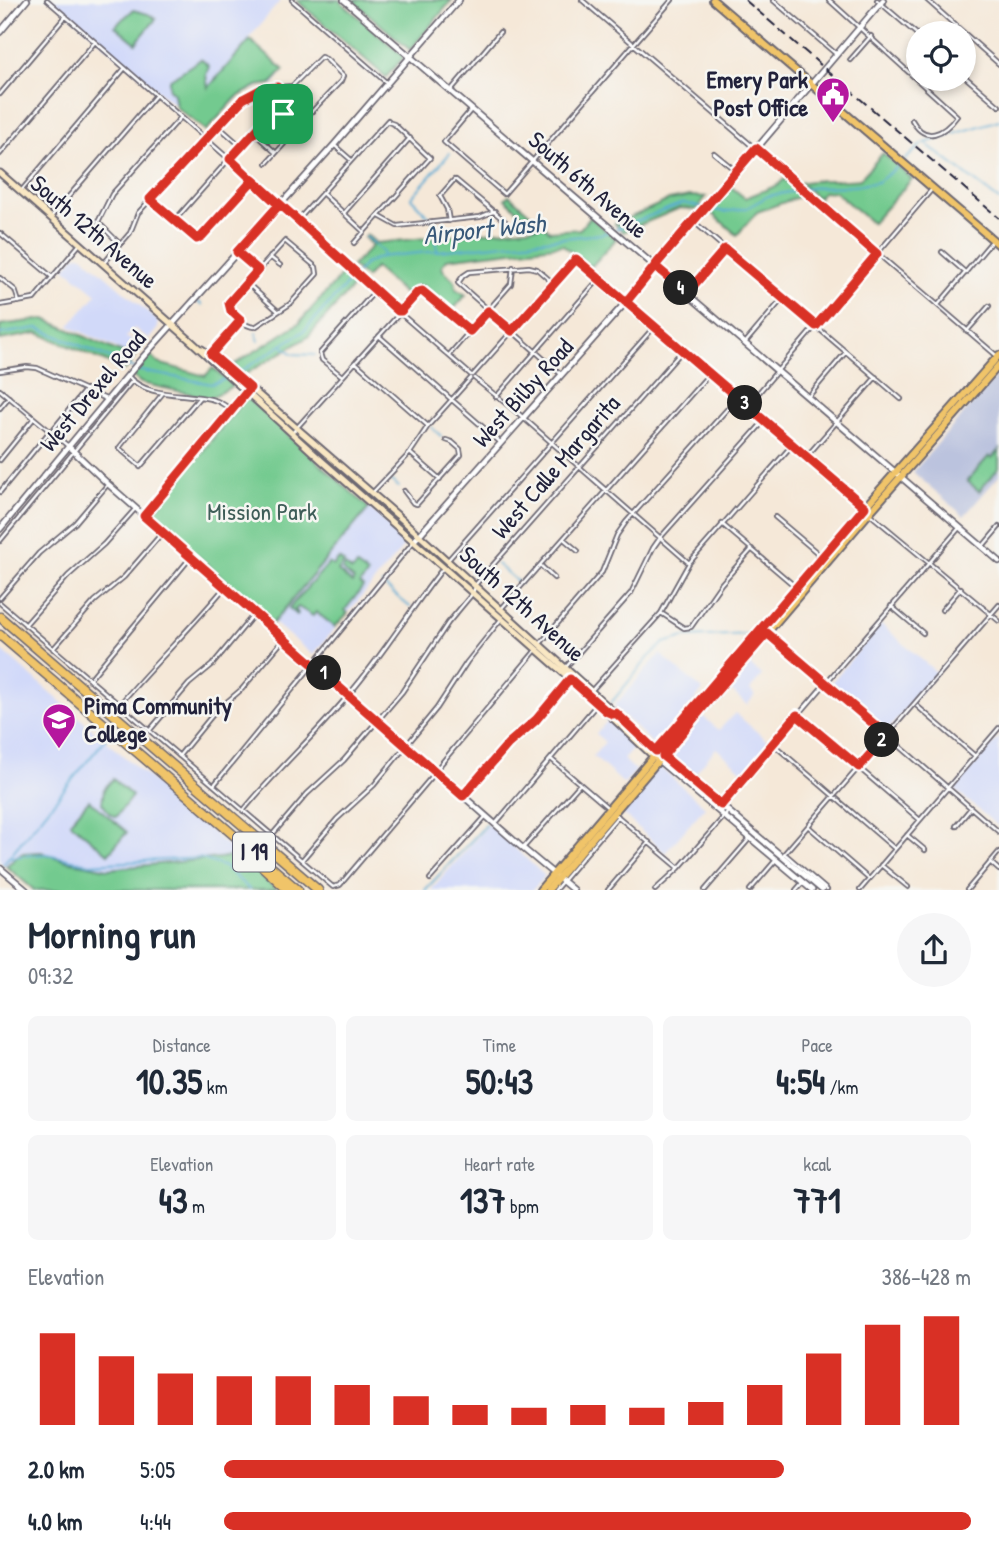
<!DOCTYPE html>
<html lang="en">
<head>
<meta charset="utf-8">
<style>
  :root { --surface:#fff; --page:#f6f6f7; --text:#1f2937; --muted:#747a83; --accent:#d93025 }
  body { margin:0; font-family:"Patrick Hand",sans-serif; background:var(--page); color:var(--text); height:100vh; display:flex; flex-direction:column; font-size:26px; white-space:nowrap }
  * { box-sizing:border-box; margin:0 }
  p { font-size:23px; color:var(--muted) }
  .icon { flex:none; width:38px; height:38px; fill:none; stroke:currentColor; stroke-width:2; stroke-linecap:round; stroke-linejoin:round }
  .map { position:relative; height:890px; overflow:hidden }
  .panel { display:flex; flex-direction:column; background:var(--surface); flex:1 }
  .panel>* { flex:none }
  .fabs { position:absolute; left:906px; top:21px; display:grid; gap:14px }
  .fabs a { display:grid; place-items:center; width:70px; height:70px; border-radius:50%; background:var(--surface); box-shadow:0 4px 10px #0003; font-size:35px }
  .pin { position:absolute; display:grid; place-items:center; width:60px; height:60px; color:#fff; margin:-30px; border-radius:14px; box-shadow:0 4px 10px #0006 }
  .km { position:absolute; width:35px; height:35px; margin:-18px; border-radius:50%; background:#222; color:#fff; font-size:19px; line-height:35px; text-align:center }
  .round { display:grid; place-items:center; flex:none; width:74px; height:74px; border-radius:37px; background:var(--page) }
  .overview { display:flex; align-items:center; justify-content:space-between; height:119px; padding:0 28px }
  h1 { font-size:38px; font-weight:700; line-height:52px }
  .stats { display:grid; grid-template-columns:repeat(3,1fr); gap:10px; height:119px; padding:7px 28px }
  .stats div { display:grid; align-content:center; border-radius:10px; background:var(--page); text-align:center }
  .stats b { font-size:35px; font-weight:700 }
  .stats small { font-size:19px; font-weight:400 }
  .stats p { font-size:19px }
  .chart { height:196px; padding:14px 28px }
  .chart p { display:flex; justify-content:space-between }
  .chart svg { width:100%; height:126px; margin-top:7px; stroke:var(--accent); stroke-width:6 }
  ul { padding:0 28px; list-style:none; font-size:23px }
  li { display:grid; grid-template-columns:112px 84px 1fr; align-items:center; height:52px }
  li i { height:18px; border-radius:9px; background:var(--accent) }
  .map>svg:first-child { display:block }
  .built { fill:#d1d9f9 }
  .industrial { fill:#bbc3de }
  .green { fill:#73ca8f; stroke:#4a7665; stroke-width:2 }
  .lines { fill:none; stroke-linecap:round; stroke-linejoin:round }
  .stream { stroke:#59aad3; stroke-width:2 }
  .minor-casing { stroke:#6c6772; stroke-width:6 }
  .tertiary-casing { stroke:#6c6772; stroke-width:8 }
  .secondary-casing { stroke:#6c6772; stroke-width:9 }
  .primary-casing { stroke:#6c6772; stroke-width:10 }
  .motorway-casing { stroke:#6c6772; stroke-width:11 }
  .minor { stroke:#fff; stroke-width:2.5 }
  .tertiary { stroke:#fff; stroke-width:4.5 }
  .secondary { stroke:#f9e7c3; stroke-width:5 }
  .primary { stroke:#f0c469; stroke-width:6 }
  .motorway { stroke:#f0c469; stroke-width:8 }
  .rail { stroke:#22223b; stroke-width:2; stroke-dasharray:10 5; stroke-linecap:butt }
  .route-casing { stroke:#fff; stroke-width:14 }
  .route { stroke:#d93025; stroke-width:9 }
  .labels { text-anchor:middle; stroke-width:5; stroke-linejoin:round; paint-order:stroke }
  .shield { fill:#f6f6f2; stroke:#626272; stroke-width:2 }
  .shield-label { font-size:23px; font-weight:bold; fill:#22223b }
  .poi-label { font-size:24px; font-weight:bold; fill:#22223b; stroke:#f6f6f2; text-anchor:end }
  .street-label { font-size:24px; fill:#22223b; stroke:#f6f6f2 }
  .park-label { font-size:24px; fill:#3e5d58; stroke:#f6f6f2 }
  .water-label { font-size:26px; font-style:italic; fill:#385878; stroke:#f6f6f2 }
</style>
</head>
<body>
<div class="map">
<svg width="999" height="890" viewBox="0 0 999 890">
  <rect width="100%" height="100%" fill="#f6f6f2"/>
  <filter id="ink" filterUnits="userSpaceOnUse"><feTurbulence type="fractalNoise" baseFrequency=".0143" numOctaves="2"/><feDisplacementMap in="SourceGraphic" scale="14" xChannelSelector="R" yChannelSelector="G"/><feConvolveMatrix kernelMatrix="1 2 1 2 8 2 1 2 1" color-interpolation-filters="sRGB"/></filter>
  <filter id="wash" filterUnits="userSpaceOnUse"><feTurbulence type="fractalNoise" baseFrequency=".00686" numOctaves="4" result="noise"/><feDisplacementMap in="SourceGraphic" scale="28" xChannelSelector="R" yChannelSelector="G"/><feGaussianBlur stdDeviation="1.57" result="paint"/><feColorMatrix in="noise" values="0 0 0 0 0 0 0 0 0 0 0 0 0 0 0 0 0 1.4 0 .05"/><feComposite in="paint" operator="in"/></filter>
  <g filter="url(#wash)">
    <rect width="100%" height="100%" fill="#f5e8d8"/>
    <path class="built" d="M52 0H281L249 38 285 70 273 85 259 87 239 97 206 132Z
      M79 255 83 256 158 321V328L149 339 134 328 126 337 141 347 138 352H125L69 326 97 294 65 268 75 256Z
      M368 506 407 542 313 655 273 622Z
      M881 624 937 673 886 732 829 685Z
      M0 649 239 856 108 869 67 861 41 852 10 861 6 866 0 861Z
      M660 654 703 690 658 744H653L614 706Z
      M746 662 762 675 750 690 755 695 747 705 726 686Z
      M735 713 770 743 745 773 716 748 692 777 670 757 669 754 701 715 719 730Z
      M609 719 635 745 623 759 636 771 624 784 593 756 605 742 596 734Z
      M999 737V827L954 789Z
      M656 768H661L705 807 665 853 621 812Z
      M489 824 545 876 538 884 532 890H431Z"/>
    <path class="industrial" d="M999 373V476L964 516 913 472Z"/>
    <path class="green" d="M296 0H339L404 57 386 77Z
      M352 0H452L410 50Z
      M133 10 148 14 156 19 136 43 115 26Z
      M250 40 284 70 271 84 257 86 237 97 206 131 176 107 174 94 169 89V80L201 59 209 66 206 75 208 88Z
      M883 153 912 179 872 223 835 192H823L818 198 800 183C823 177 838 182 860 179Z
      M784 179 804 195 757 212 737 235 709 211 730 186 745 198 778 185Z
      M509 195 550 231 580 229 590 217 616 239 591 267 563 245 447 259 442 265 443 270 455 281 456 289 466 295 451 312 423 286 416 287 408 297 375 268 366 278 352 266 372 246 364 237 366 234 376 243 537 227 505 199Z
      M690 196 706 197 696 210 680 208 623 232 615 224 669 200Z
      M346 270 358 281 308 337 242 376 232 366 299 323Z
      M45 319 117 351 135 356 125 370 38 333 0 340V325Z
      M151 356 158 363 205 376 213 368 233 386 210 398 141 383 132 376Z
      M246 397 369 508 272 624 239 596 240 593 151 515Z
      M999 450V468L979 491 967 481 989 456 992 458Z
      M339 559 344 563 338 571 352 583 354 580 342 570 345 566 352 571 357 566 368 574 360 584 363 587 345 610 348 613 335 627 316 612 313 616 298 607 295 610 298 613 297 615 289 608 329 563 333 566Z
      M113 779 132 796 116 817 110 814 102 803 104 789Z
      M89 800 127 832 108 854 70 822Z
      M41 852 67 861 108 869 239 856 277 890H34L6 866 22 853Z"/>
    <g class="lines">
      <path class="stream" d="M925 143 999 200
        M905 160 922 144 999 120
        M433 221 411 198 450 153
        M435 225 437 252
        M616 229 683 203 725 212 747 208 768 196 817 187 854 186 878 182 901 164
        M365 236 383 252V255
        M197 301 202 305
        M256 333 259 341
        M0 334 38 328 141 371 212 384 230 377
        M283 346 293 354 315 355
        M238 373 304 331 365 264 380 257 602 234 610 231
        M431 427 441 436
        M390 480 399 487
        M497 564 520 584
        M382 584 410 607
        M611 703 649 657 664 643 685 637 752 634
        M10 857 47 854 89 864 200 858 225 867 250 890
        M3 864 108 736
        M425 890 486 825"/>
    </g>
  </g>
  <g filter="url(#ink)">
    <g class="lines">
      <g class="minor-casing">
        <path id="minor" d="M47 0 261 187 398 311
          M292 0 387 83
          M582 0 997 356
          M773 0 836 54
          M829 0 957 116C944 134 925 144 912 120
          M877 0 919 36
          M927 0 999 64
          M850 60 871 36
          M964 76 999 106
          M277 87 283 114 299 125
          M451 90 500 32
          M0 94 66 16
          M471 110 444 142 504 194 672 0
          M217 125 241 146
          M299 125 341 81 343 76
          M253 132 276 153
          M334 145 350 159
          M714 153 736 171
          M0 154 95 42
          M267 163 284 144
          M456 180 505 221
          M21 191 125 68
          M322 193 363 231
          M150 199 192 237 199 238 253 180
          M344 213 410 138
          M379 216 397 226 480 217 495 211
          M51 217 156 95
          M175 220 253 132 262 124 283 114
          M297 221 388 120
          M449 221 447 209 440 196 454 180
          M693 221 901 399
          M0 233 52 277
          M285 241 316 267 317 274 290 304 255 327C245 327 229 313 229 303Z
          M354 243 430 158 394 124 388 122
          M120 244 98 222 112 194 181 117
          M237 252 258 270
          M942 252 966 273
          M270 257 280 265
          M104 263 130 233 138 213 243 99 268 88 292 86 321 57 326 59 343 76
          M0 278 15 290 19 302
          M247 283 278 311
          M553 283 537 269 529 267 469 272 463 276 458 283 562 375
          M421 291 469 331
          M687 293 725 249
          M0 305 34 299 79 245
          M938 305 992 241
          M401 311 421 288
          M401 314 471 375
          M967 331 989 306
          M379 336 500 442
          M745 343 783 298
          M211 354 241 320
          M449 355 511 284 513 267
          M355 362 428 426
          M0 371 27 367 37 368 108 400
          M473 375 576 259 865 507
          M128 376C149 400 189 391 217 401 222 403 227 407 232 410
          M342 376 322 360 320 353 375 291
          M474 378 519 414 689 563
          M0 390 68 446
          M496 397 599 279
          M808 397 846 352
          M749 404 933 188
          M0 408 9 397
          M51 432 86 389
          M292 433 399 314
          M119 448 163 393
          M119 448 140 466
          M410 453 440 479
          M807 456 876 377
          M0 460 34 418
          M140 467 199 398
          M404 491 413 503 417 504 461 455 460 449 452 442 446 440
          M0 492 50 431
          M373 492 410 453 428 426 471 378
          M871 515 999 621
          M144 516 247 392
          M775 517 821 556
          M722 524 797 588
          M565 540 578 551
          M0 541 132 381
          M983 546 999 527
          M448 560 655 326
          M540 565 554 578
          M0 598 39 553 75 523 108 484
          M0 603 333 887 340 885 435 773
          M891 606 923 633
          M501 609 710 373
          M942 610 961 588
          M661 613 684 628 691 627 721 584 752 549
          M25 625 68 576 104 544 136 508
          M767 633 885 733
          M539 645 602 572 617 535 626 522 738 397
          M53 649 95 601 124 577 163 532
          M566 667 631 593 653 548 660 538 765 420
          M89 680 191 557
          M592 690 661 613 689 563 793 444
          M120 704C154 664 192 627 225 587
          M917 706 975 756
          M797 715 920 820
          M150 730 189 684 212 665 255 613
          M888 734 999 605
          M888 736 999 832
          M773 744 895 849
          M179 756 215 712 242 689 284 639
          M551 759 607 807
          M435 771 536 650
          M214 785 414 541
          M464 795 508 744 536 720 571 679
          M720 806 960 527
          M243 811C277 769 317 734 351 692 385 652 411 608 444 567
          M615 814 679 868
          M496 823 598 703
          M956 826 971 808
          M809 827 869 879
          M272 835 307 794 344 760 402 692 448 623 473 593 476 584 683 350
          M907 835 925 850
          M524 847 580 784
          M785 854 827 890
          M783 855 885 737
          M302 860 337 819 374 785 437 708 467 662 502 618
          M990 862 999 870
          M881 865 908 887
          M430 879 486 816
          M555 890 618 816
          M608 890 649 842
          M655 890 679 868 728 812
          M705 890 751 837
          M750 890 775 861
          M796 890 803 882
          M860 890 999 728
          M967 890 999 852"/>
      </g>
      <g class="tertiary-casing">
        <path id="tertiary" d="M344 0 999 561
          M0 32 27 0
          M68 446 108 484 519 845 573 890
          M0 529 143 357 334 145 459 0
          M414 541 626 302 883 0
          M663 756 822 890
          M659 761 812 890
          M0 868 26 890"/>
      </g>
      <g class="secondary-casing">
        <path id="secondary" d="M0 173 191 341 321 460 584 691 655 758
          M202 349 231 371 397 515 659 753"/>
      </g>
      <g class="primary-casing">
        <path id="primary" d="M713 0 999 245
          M540 890 865 507 999 355
          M548 890 869 513 999 365"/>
      </g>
      <g class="motorway-casing">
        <path id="motorway" d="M0 617 318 890
          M0 635 298 890
          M253 858 288 890"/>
      </g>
      <use href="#minor" class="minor"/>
      <use href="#tertiary" class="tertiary"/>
      <use href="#secondary" class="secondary"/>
      <use href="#primary" class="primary"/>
      <use href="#motorway" class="motorway"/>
      <path class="rail" d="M745 0 999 218"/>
    </g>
  </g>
  <g class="lines" filter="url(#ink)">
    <g class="route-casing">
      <path id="route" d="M283 114 262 124 230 159C247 174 262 190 279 205L237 252 258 270 229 303 231 311 241 320 211 354 250 388 144 516 463 796 508 744 536 720 570 679 606 711 613 714 616 713 656 751 708 691 713 695 767 633 883 732 888 734 859 767 797 715 721 805 663 756 713 695 708 691 865 507 626 302 652 270 658 262 756 148 877 254 816 326 725 249 687 293 655 266 626 302 576 259 512 331 488 311 470 331 422 291 418 292 401 311H398C350 267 301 223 253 180L202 236 197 239 150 199 243 99 260 90 277 87 283 114"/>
    </g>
    <use href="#route" class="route"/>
  </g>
  <defs>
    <g id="civic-pin" transform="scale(1.75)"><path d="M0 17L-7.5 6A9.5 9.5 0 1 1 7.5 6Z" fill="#b5179e" stroke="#f6f6f2"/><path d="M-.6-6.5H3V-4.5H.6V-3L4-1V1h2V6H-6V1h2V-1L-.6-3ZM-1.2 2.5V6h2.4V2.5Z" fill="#fff"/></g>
    <g id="university-pin" transform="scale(1.75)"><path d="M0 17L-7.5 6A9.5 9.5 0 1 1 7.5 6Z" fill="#b5179e" stroke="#f6f6f2"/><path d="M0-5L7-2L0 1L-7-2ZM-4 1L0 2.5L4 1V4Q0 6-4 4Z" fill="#fff"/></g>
  </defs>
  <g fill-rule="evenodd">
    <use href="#civic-pin" x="833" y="94"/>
    <use href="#university-pin" x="59" y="720"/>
  </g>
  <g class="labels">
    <rect class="shield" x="233" y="832.5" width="42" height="39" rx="5"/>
    <g class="shield-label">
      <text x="254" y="860">I 19</text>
    </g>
    <g class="poi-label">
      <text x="808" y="88">Emery Park<tspan x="808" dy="28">Post Office</tspan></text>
      <text x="84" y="714" text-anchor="start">Pima Community<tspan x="84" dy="28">College</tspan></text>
    </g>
    <g class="street-label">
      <text transform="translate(588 185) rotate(41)" y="8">South 6th Avenue</text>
      <text transform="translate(94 232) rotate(41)" y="8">South 12th Avenue</text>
      <text transform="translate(93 391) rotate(-50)" y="8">West Drexel Road</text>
      <text transform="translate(523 393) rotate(-48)" y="8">West Bilby Road</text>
      <text transform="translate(556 467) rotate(-49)" y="8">West Calle Margarita</text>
      <text transform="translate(522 604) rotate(42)" y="8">South 12th Avenue</text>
    </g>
    <g class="park-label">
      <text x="262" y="520">Mission Park</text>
    </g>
    <g class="water-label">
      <text transform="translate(484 229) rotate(-6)" y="9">Airport Wash</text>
    </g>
  </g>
</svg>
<div class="fabs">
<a><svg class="icon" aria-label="locate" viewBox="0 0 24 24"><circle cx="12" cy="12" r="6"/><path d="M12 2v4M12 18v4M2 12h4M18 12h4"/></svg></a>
</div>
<div class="pin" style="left:283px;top:114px;background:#1e9e55"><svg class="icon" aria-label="arrive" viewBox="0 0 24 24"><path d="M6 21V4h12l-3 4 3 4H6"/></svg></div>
<b class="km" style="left:324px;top:673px">1</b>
<b class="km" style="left:882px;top:740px">2</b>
<b class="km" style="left:745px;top:403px">3</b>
<b class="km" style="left:681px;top:288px">4</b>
</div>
<section class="panel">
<div class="overview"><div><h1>Morning run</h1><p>09:32</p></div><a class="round"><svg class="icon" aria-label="share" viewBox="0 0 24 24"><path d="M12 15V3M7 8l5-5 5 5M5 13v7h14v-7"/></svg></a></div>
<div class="stats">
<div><p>Distance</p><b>10.35<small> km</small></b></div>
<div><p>Time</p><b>50:43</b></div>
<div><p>Pace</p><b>4:54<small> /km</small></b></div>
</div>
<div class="stats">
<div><p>Elevation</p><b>43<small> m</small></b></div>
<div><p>Heart rate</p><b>137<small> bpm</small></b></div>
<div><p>kcal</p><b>771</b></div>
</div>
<div class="chart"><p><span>Elevation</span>386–428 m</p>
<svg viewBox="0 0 160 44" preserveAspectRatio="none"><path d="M5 44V12M15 44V20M25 44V26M35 44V27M45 44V27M55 44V30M65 44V34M75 44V37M85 44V38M95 44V37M105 44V38M115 44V36M125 44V30M135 44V19M145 44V9M155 44V6"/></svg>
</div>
<ul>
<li><b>2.0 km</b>5:05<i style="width:75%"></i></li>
<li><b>4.0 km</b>4:44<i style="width:100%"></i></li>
</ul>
</section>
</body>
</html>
